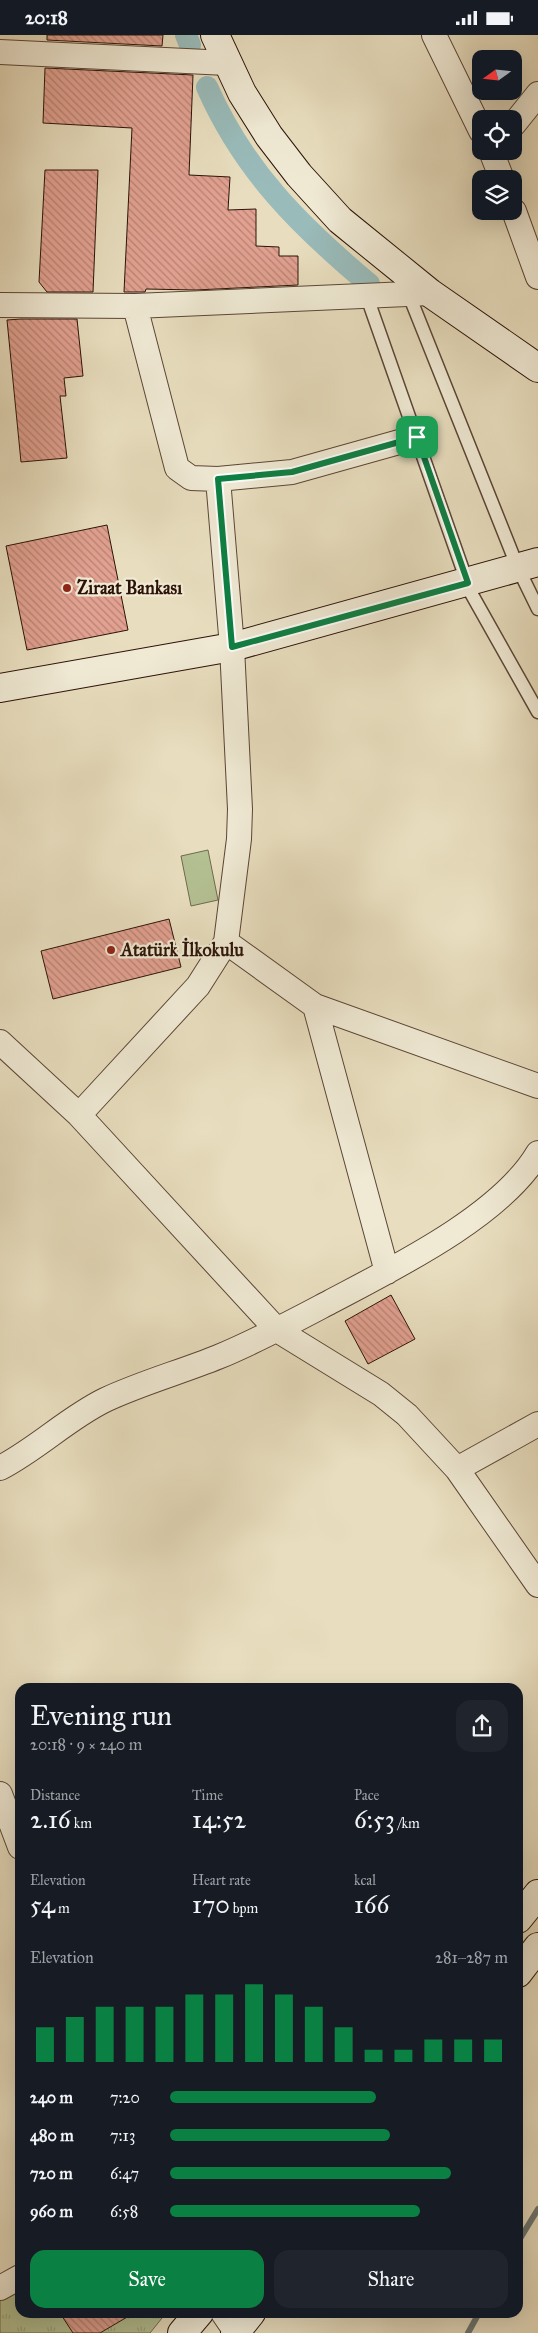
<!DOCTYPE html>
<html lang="en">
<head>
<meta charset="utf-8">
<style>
  :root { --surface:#171b24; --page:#20242c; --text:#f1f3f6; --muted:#9ea1a6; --accent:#0b8043 }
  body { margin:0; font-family:"IM FELL Great Primer",serif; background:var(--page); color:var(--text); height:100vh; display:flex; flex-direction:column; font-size:19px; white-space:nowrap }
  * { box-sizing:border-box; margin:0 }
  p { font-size:16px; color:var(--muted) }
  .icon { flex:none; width:28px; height:28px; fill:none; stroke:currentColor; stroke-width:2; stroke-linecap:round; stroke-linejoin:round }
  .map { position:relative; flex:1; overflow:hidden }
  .sheet { position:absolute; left:15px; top:1648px; width:508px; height:635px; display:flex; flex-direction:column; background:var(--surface); border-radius:15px; box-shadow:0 5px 20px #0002 }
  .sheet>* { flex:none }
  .needle { width:32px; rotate:255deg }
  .fabs { position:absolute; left:472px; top:15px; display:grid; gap:10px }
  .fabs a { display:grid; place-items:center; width:50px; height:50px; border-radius:10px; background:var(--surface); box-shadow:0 5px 20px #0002; font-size:25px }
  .pin { position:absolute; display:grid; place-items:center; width:42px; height:42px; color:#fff; margin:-21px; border-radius:10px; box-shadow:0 2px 8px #0006 }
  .round { display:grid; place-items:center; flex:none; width:52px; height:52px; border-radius:15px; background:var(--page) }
  .summary { display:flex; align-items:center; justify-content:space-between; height:85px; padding:0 15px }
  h1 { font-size:28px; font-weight:600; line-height:38px }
  .metrics { display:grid; grid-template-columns:repeat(3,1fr); gap:8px; height:85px; padding:5px 15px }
  .metrics div { display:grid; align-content:center }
  .metrics b { font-size:25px; font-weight:600 }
  .metrics small { font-size:14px; font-weight:400 }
  .metrics p { font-size:14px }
  .chart { height:140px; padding:10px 15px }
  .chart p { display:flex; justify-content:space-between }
  .chart svg { width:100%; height:90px; margin-top:5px; stroke:var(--accent); stroke-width:6 }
  .primary-button { display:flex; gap:10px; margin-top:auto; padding:10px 15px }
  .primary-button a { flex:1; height:58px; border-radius:15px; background:var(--accent); color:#fff; font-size:20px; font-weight:600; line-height:58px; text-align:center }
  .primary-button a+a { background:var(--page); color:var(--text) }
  ul { padding:0 15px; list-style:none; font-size:16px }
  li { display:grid; grid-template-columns:80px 60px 1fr; align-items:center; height:38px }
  li i { height:12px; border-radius:6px; background:var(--accent) }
  .status { display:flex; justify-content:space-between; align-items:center; height:35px; padding:0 25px; background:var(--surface); direction:ltr }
  .status svg { height:14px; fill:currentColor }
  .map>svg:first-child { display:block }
  .grass { fill:url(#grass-tufts); stroke:#706a4e }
  .pitch { fill:#b4c193; stroke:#706a4e }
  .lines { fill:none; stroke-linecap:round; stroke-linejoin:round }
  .stream { stroke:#6d7873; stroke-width:6 }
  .canal { stroke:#99bbba; stroke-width:22 }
  .building { fill:url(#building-back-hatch); stroke:#2c1308 }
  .lane-casing { stroke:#5b4636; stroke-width:15 }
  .street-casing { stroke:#5b4636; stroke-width:26 }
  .secondary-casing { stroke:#2c1308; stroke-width:30 }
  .lane { stroke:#f0ead5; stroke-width:12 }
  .street { stroke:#f0ead5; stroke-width:24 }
  .secondary { stroke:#f0ead5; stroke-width:28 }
  .route-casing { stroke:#fff; stroke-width:10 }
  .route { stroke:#0b8043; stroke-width:6 }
  .poi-dot { fill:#8f2418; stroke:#f0ead5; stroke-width:2 }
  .labels { text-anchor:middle; stroke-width:4.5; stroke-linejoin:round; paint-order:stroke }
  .poi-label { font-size:18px; font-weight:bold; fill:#2c1308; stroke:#f0ead5; text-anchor:start }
</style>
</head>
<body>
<div class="status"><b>20:18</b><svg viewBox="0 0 49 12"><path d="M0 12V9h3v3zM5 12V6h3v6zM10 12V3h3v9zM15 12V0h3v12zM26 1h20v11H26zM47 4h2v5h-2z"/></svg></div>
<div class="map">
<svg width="538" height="2298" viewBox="0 0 538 2298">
  <defs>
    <pattern id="grass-tufts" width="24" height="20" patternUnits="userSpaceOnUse" patternTransform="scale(1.25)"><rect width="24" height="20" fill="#b4c193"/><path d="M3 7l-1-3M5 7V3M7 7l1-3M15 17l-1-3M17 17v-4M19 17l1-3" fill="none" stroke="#9ba57d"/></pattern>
    <pattern id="building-back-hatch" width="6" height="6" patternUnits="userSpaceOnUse" patternTransform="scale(1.25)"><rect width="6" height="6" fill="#e2a191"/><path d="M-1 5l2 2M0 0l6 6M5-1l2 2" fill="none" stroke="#b78274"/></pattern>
  </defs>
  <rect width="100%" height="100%" fill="#e8debf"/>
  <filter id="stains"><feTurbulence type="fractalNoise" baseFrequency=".004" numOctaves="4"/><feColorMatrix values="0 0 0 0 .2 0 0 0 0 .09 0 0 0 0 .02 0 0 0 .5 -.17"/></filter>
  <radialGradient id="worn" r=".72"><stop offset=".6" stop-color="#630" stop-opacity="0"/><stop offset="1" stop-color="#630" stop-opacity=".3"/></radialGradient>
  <path class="grass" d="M20 2253V2278H166L150 2298H0V2264Z"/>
  <path class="pitch" d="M208 815 218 865 191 871 181 821Z"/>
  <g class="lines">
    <path class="stream" d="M518 2207 538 2174
      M468 2298 479 2278"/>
    <path class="canal" d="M186 0 190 10
      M207 52C244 136 300 191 369 249"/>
  </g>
  <path class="building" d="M47 0H163L162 11 47 5Z
    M45 33 193 40 189 140 230 142 228 175 256 174V211L279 212V221H298V250L196 255 146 254 145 257H124L132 93 43 88Z
    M45 135H98L93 257H47L39 247Z
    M21 284H77L83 341 64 343 66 361H60L67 423 21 427 7 285Z
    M107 490 128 595 27 615 6 511Z
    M169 884 181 932 53 964 41 916Z
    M391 1260 415 1304 368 1329 345 1286Z
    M60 2278H134L100 2298H73Z"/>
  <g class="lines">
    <g class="lane-casing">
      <path id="lane" d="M407 255 518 533 538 574
        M367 262 471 558 538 677"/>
    </g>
    <g class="street-casing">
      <path id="street" d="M434 0 481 96
        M0 17 227 28
        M514 89 538 59
        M491 116 502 144
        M514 176 538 242
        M0 270 135 271 430 258
        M135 271 177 433 191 443 218 444
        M226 907 315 971 538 1051
        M315 971 387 1237
        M0 1007 79 1080 277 1295 381 1359 407 1380 457 1434 538 1550
        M79 1080 198 951 226 907 239 804 240 774 232 612 218 444 292 437 417 402
        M0 1433C37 1414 68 1383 105 1365 141 1348 181 1337 218 1322 257 1306 294 1286 330 1267 394 1233 501 1181 538 1118
        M457 1434 538 1389
        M0 1759 20 1812
        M0 2253 20 2242
        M223 2278 236 2297"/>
    </g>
    <g class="secondary-casing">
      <path id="secondary" d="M215 0 242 58 269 101 299 140 340 185 430 258 538 333
        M0 653 232 612 538 527
        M518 1884 538 1859
        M518 1938 538 1912
        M182 2298 199 2278
        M235 2298 251 2278"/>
    </g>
    <use href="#lane" class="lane"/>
    <use href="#street" class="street"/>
    <use href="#secondary" class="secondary"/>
  </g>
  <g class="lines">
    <g class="route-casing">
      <path id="route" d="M417 402 468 548 232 612 218 444 292 437Z"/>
    </g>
    <use href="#route" class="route"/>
  </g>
  <g class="poi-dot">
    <circle cx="67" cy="553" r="5"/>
    <circle cx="111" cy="915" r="5"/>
  </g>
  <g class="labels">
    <g class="poi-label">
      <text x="77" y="559">Ziraat Bankası</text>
      <text x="121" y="921">Atatürk İlkokulu</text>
    </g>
  </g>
  <rect width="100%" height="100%" filter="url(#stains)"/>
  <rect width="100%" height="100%" fill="url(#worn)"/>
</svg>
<div class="fabs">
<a><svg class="needle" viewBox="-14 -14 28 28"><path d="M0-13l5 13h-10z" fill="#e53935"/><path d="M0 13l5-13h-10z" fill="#9ea1a6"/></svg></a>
<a><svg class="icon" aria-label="locate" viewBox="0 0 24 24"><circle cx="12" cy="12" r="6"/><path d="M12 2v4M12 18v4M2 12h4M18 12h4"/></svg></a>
<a><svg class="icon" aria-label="layers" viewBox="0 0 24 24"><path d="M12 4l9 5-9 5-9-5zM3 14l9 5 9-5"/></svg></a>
</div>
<div class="pin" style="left:417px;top:402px;background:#1e9e55"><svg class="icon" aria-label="arrive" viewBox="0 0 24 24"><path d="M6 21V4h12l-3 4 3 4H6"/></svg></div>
<section class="sheet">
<div class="summary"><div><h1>Evening run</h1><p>20:18 · 9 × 240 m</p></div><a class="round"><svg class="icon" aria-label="share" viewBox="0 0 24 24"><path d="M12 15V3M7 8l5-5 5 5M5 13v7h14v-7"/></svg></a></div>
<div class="metrics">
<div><p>Distance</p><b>2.16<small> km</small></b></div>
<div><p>Time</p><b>14:52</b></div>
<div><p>Pace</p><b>6:53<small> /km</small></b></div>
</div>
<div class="metrics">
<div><p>Elevation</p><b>54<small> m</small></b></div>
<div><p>Heart rate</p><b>170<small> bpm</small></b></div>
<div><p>kcal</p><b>166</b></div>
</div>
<div class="chart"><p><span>Elevation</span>281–287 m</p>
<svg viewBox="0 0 160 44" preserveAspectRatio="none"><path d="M5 44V27M15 44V22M25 44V17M35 44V17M45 44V17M55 44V11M65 44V11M75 44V6M85 44V11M95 44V17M105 44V27M115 44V38M125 44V38M135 44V33M145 44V33M155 44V33"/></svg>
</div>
<ul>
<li><b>240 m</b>7:20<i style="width:61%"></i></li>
<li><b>480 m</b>7:13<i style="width:65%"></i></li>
<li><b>720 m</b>6:47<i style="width:83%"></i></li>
<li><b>960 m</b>6:58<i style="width:74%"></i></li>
</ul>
<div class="primary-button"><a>Save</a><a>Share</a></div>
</section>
</div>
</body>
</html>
